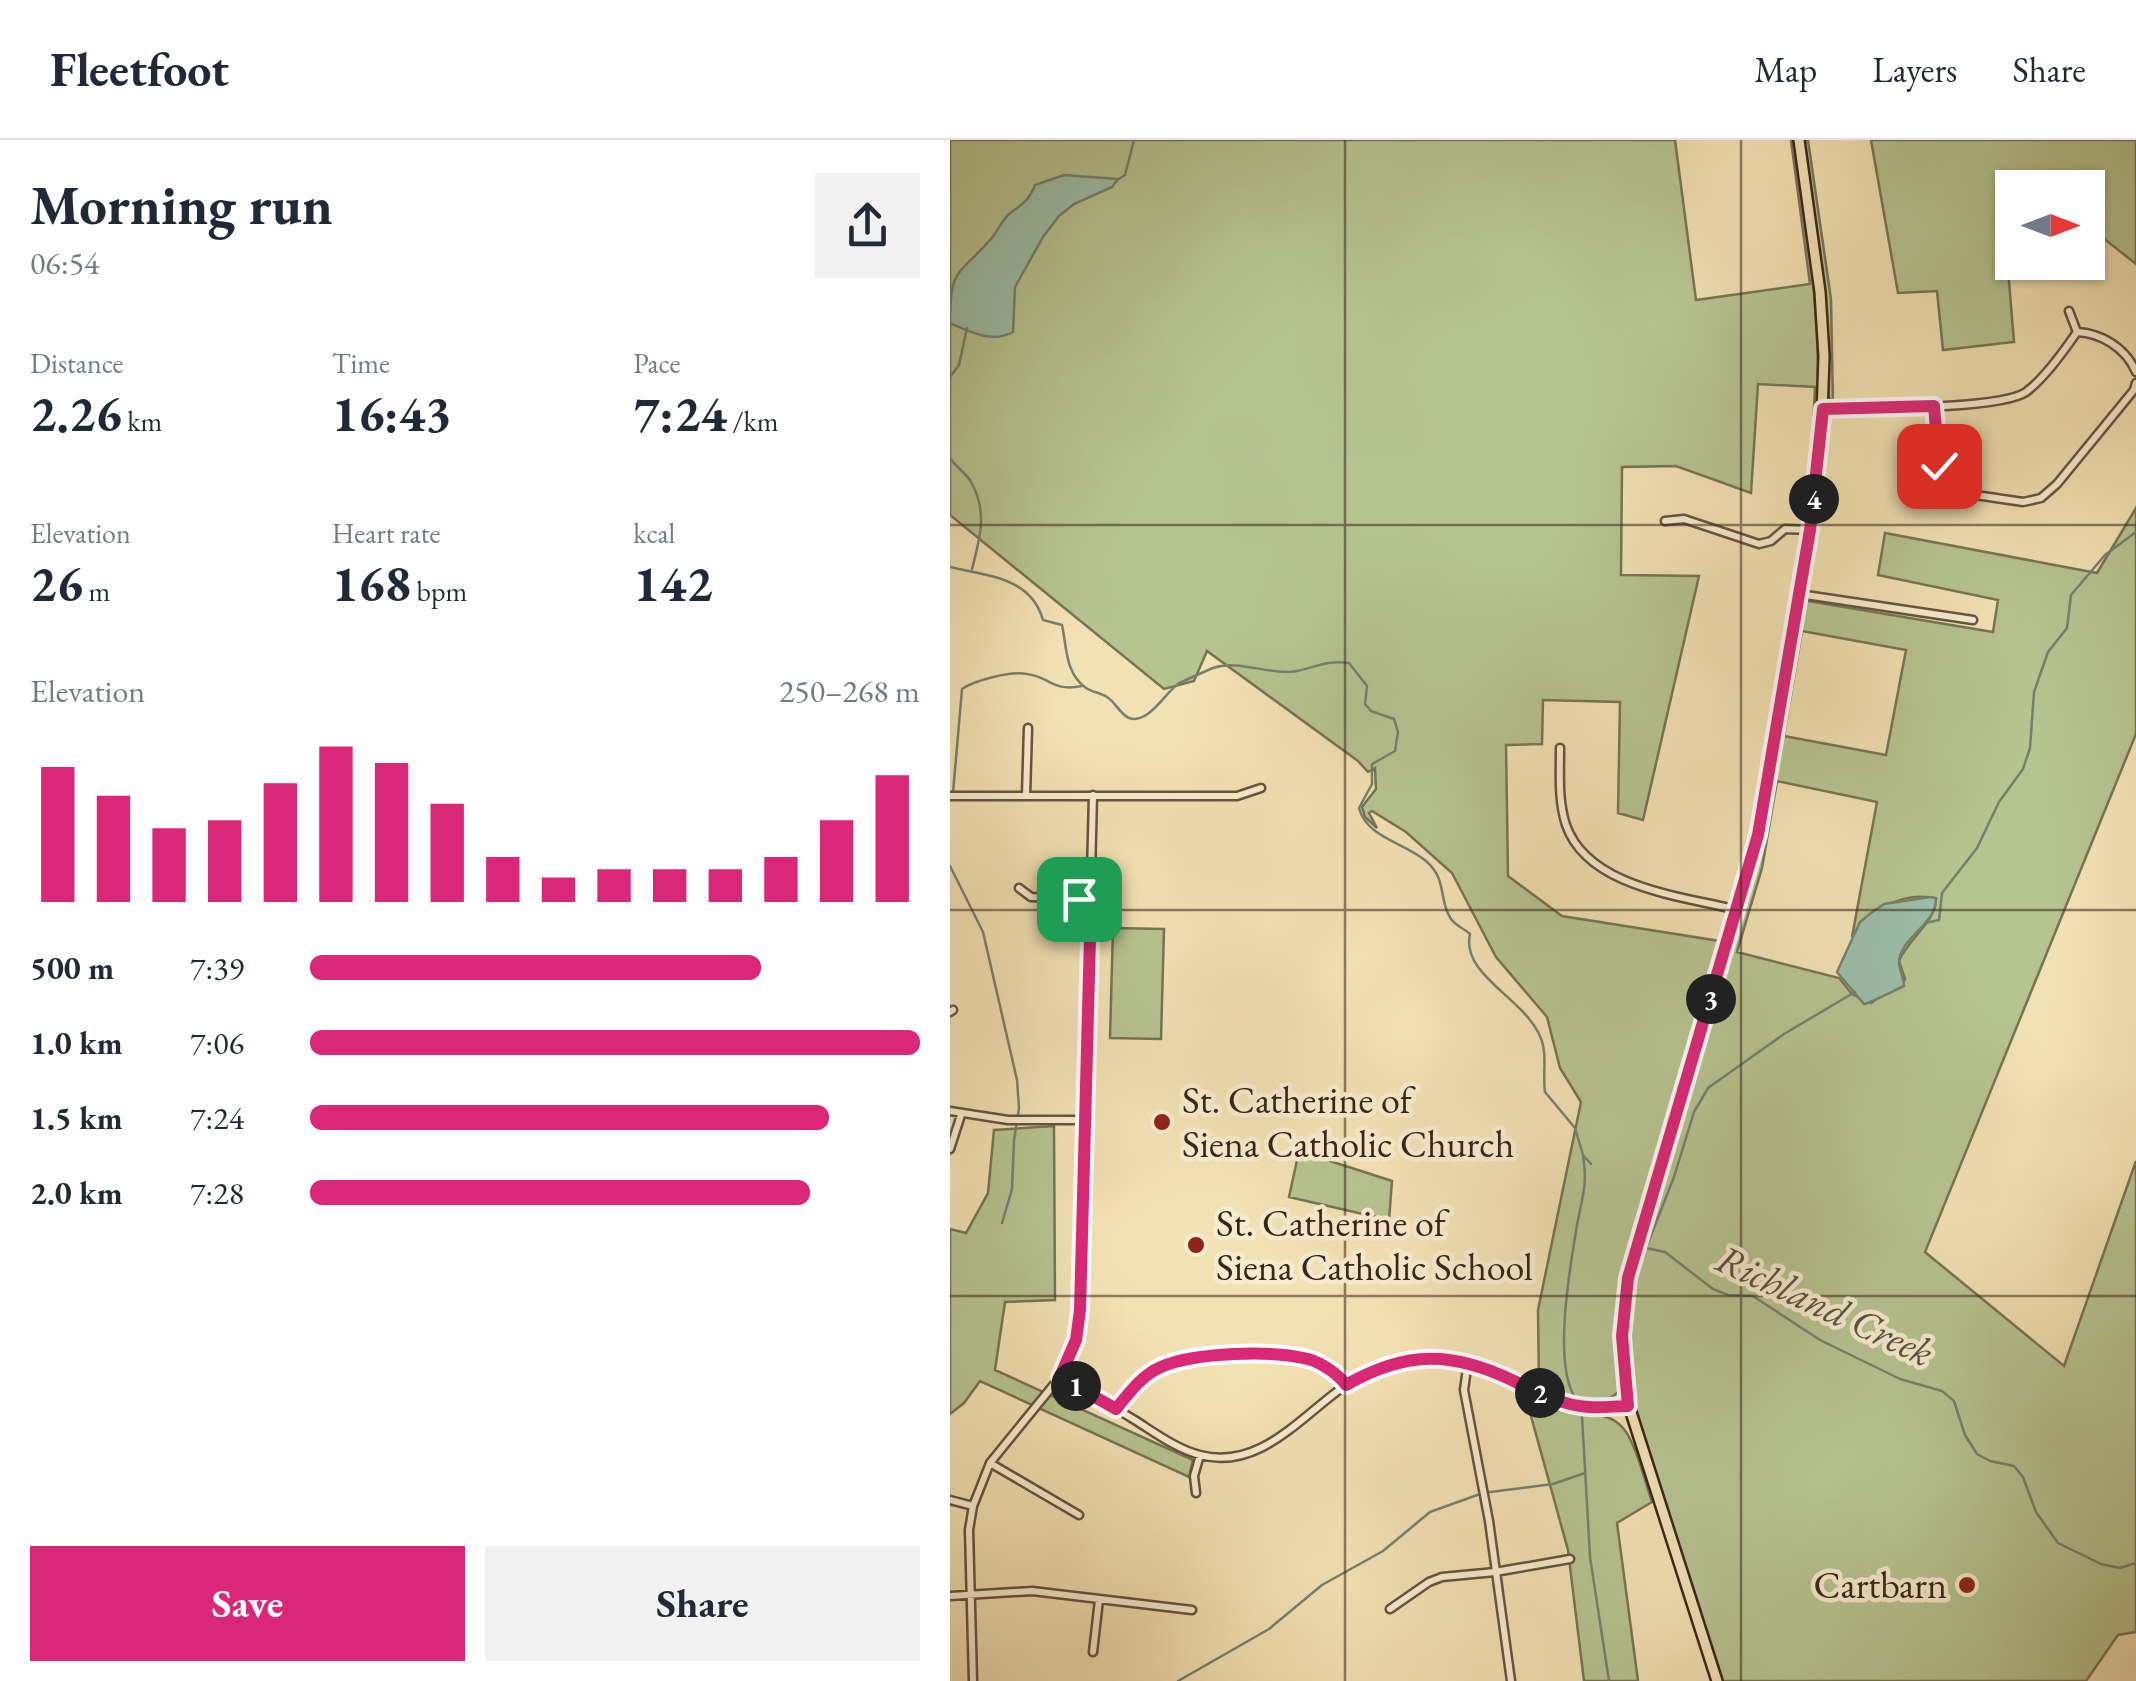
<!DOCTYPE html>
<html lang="en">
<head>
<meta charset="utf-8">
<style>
  :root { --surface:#fff; --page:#f2f2f3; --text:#1f2937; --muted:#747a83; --line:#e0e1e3; --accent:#db2777 }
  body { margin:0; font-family:"EB Garamond",serif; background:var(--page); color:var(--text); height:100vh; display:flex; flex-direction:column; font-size:38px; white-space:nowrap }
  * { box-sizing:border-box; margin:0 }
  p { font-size:32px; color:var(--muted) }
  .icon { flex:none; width:55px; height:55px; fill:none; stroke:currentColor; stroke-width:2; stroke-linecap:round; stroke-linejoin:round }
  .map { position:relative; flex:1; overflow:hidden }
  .drawer { display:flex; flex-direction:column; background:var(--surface); width:950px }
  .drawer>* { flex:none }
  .needle { width:65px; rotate:90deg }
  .tools { position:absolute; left:1045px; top:30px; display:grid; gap:20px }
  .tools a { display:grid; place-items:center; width:110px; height:110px; border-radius:0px; background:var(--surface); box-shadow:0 2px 8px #0004; font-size:50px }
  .pin { position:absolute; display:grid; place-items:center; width:85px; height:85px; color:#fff; margin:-42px; border-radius:20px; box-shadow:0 5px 15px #0006 }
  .km { position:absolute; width:50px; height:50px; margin:-25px; border-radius:50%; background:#222; color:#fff; font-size:28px; line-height:50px; text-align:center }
  .round { display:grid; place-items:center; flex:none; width:105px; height:105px; border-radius:0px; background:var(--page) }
  .head { display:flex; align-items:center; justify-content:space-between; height:170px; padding:0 30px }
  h1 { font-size:55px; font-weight:700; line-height:75px }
  .figures { display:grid; grid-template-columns:repeat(3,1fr); gap:15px; height:170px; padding:10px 30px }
  .figures div { display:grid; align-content:center }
  .figures b { font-size:50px; font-weight:700 }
  .figures small { font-size:28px; font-weight:400 }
  .figures p { font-size:28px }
  .chart { height:280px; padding:20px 30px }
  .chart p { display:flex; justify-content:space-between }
  .chart svg { width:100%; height:180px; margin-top:10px; stroke:var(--accent); stroke-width:6 }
  .action { display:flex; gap:20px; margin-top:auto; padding:20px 30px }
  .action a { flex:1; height:115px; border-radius:0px; background:var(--accent); color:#fff; font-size:40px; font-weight:700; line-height:115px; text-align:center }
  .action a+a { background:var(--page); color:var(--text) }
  ul { padding:0 30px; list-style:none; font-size:32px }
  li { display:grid; grid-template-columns:160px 120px 1fr; align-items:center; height:75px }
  li i { height:25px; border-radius:12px; background:var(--accent) }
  header { display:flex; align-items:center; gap:60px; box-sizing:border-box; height:140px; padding:0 50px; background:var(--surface); border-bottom:2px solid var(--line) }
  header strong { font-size:48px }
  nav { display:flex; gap:55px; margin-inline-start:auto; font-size:35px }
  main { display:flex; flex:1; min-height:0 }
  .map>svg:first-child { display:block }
  .green { fill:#b6c490; stroke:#767454; stroke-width:2.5; fill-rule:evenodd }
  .water { fill:#9cbea8; stroke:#74816e; stroke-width:2.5 }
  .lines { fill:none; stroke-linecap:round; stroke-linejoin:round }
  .stream { stroke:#74816e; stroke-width:2.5 }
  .street-casing { stroke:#66543f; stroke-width:11 }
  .primary-casing { stroke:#372518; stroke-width:14 }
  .street { stroke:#f7ecce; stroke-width:6 }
  .primary { stroke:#f2e1b3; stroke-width:9 }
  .route-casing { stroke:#fff; stroke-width:20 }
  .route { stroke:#db2777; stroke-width:12 }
  .grid { fill:none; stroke:#372518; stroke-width:2.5; stroke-opacity:0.55 }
  .poi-dot { fill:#8f2418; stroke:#f7ecce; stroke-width:4 }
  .labels { text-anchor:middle; stroke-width:9; stroke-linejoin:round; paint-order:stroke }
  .poi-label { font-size:38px; fill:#372518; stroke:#f7ecce; text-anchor:start }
  .water-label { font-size:40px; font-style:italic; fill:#555343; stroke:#f7ecce }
</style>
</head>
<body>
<header>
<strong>Fleetfoot</strong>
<nav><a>Map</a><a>Layers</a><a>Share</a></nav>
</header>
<main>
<section class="drawer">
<div class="head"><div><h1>Morning run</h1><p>06:54</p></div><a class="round"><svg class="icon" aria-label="share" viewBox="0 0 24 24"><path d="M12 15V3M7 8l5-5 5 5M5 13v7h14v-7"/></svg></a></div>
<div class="figures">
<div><p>Distance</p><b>2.26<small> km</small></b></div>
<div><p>Time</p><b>16:43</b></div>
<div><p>Pace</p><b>7:24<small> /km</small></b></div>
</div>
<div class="figures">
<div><p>Elevation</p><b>26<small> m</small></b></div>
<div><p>Heart rate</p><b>168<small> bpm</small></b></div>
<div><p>kcal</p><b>142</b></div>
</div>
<div class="chart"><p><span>Elevation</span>250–268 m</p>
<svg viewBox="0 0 160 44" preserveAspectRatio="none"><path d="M5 44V11M15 44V18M25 44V26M35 44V24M45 44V15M55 44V6M65 44V10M75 44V20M85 44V33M95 44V38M105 44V36M115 44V36M125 44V36M135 44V33M145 44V24M155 44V13"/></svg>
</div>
<ul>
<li><b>500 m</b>7:39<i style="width:74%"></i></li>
<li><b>1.0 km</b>7:06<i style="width:100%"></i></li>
<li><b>1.5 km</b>7:24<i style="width:85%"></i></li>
<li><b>2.0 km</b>7:28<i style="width:82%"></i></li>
</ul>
<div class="action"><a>Save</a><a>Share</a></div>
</section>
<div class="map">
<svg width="1186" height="1541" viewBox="0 0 1186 1541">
  <rect width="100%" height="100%" fill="#f2e1b3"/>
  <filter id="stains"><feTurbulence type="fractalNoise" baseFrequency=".002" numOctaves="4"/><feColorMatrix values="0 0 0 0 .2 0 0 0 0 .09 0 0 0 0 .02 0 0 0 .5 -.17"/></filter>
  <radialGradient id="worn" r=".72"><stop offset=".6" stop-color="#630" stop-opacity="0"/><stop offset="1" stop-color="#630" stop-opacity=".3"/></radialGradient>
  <path class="green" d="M0 0H725L746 160 860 144 841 0H845C859 96 872 189 867 287 866 317 864 350 855 379L851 378 862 310 865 247 808 244 801 353 726 326 672 327 671 435 749 436 693 680 668 673 670 562 593 560 592 604 556 605 558 736 612 776 770 801 778 774 779 786 678 1124 669 1191 670 1250C652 1272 611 1255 589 1245L588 1170 631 962 610 928 597 877 546 817 502 733 456 692 422 671 419 673 427 688 415 677 412 667 426 649 425 628 418 632 408 621 257 511 244 541 214 549 0 375Z
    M853 0H858L881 159 883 264 878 255 872 138Z
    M921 0H1186V124L1138 86V48H1062V80L1054 81 1064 202 993 210 987 151 948 153Z
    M1186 368V594L975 1112 1114 1226 1186 1021V1492L1168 1495 1136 1541H771L695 1307 681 1252 676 1194 681 1144 694 1097 804 728 852 463 858 461 1043 492 1048 460 928 435 935 393 1147 433ZM852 491 956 510 936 615 834 596ZM827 641 927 662 902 797C917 770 956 750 986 759 985 783 958 799 949 821L955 839 950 848 935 852 921 863 902 854 889 838 787 812 812 728Z
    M163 788 214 789 211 899 160 898Z
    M104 986 105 1160 55 1162 45 1230 243 1320 239 1337 30 1241 14 1263 0 1274V1089L16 1093 38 1053 44 990Z
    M349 1011 442 1041 439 1080 339 1057Z
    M576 1258C585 1262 596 1267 606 1270 627 1275 657 1269 673 1288 686 1303 695 1342 702 1362L667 1383 688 1541H634L618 1410Z"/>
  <path class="water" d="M114 35 168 39 162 47 124 64 109 76 93 97 65 147 63 192C43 203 23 193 4 185L0 183C0 128 7 137 40 100 47 93 52 80 59 74 72 64 79 61 85 45Z
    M980 757 986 758C987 785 950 797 949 822 949 830 954 837 954 846 947 849 918 864 914 864L887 832 910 782 921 773 934 764Z"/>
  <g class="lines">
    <path class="stream" d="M167 40 175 35 184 0
      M0 237 9 225 17 188
      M0 318C6 327 16 333 21 342 38 372 30 398 22 429
      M0 427C37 436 81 437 93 480L112 485C117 508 115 533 136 548 142 552 151 553 157 557 165 562 171 575 179 578 198 585 215 553 228 544 231 542 258 530 263 528 289 519 320 536 347 531 366 527 377 520 399 523L417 546 415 564 421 571 444 579 448 592 445 611 422 624V644L409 668C417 698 454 702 476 721 498 740 488 760 501 779 506 786 515 789 520 794 511 833 569 856 588 892 599 912 592 930 595 952L625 988 633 1015 641 1024
      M3 653 12 549C25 540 61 531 77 534 101 537 101 552 132 546
      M0 726 33 792 67 940 69 968 64 1000 62 1049 52 1083
      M975 783 989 780 992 753 1027 708 1049 662 1073 629 1080 608 1084 552 1098 512 1117 488 1121 455 1155 415 1186 392
      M905 852 834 894 758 948 744 972 724 1037 696 1108 715 1112 763 1149 778 1155 803 1156 870 1200 950 1239 992 1251 1004 1261 1015 1295 1027 1314 1040 1321 1064 1326 1073 1337 1086 1372 1108 1403 1151 1424 1170 1428 1186 1423
      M623 1254C604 1217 620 1127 627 1085 632 1058 638 1044 633 1016
      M632 1276 640 1417 659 1541
      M540 1352 603 1344 635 1333
      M228 1541 319 1489 372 1445 433 1411 480 1372 530 1354"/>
    <g class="street-casing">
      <path id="street" d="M1119 171 1127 192
        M1127 192C1151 193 1176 208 1186 232
        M984 266 989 326 995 343 1012 353 1073 362 1091 358 1107 344 1184 250 1186 243
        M873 269C911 268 1050 270 1076 252 1095 238 1114 211 1127 192
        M715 381 734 379 809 404 821 401 835 389 860 390
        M849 454 1023 480
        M610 608C610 634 608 661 616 685 638 748 732 756 788 770
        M0 656H287L311 648
        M76 656 78 588
        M69 748 81 757 141 760
        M0 872 3 870
        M0 971 58 980H134
        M0 1009 11 975
        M518 1221 514 1250 539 1381 561 1541
        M110 1237C135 1251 159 1264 183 1279 204 1292 226 1309 250 1315 310 1331 352 1275 396 1245 423 1226 456 1217 489 1218 534 1218 570 1247 611 1261 633 1269 655 1267 679 1266
        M166 1269C179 1253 192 1235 211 1227 245 1212 323 1210 358 1219 372 1223 388 1233 396 1245
        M40 1323 129 1375
        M246 1353 244 1336 250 1315
        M0 1360 23 1366
        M0 1456 82 1451 242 1470
        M440 1469 479 1442 492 1437 545 1432 620 1419
        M143 1512 149 1460
        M23 1541 19 1390 23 1366 40 1323 110 1237 126 1200 130 1170 143 655"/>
    </g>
    <g class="primary-casing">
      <path id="primary" d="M767 1541 679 1266 672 1196 678 1138 685 1106 800 728 860 390 871 303 874 216 870 152 849 0"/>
    </g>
    <use href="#street" class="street"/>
    <use href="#primary" class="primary"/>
  </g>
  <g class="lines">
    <g class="route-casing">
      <path id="route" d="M129 759 141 760 130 1170 126 1200 110 1237 166 1269C179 1253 192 1235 211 1227 245 1212 323 1210 358 1219 372 1223 388 1234 396 1245 457 1210 503 1211 566 1242 588 1253 614 1266 639 1267 652 1268 666 1266 678 1266L672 1196 678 1138 808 695 860 390 873 269 984 266 989 326"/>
    </g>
    <use href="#route" class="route"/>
  </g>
  <path class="grid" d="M395 0V1541M791 0V1541M0 385H1186M0 770H1186M0 1156H1186"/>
  <g class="poi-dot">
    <circle cx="212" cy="982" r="10"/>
    <circle cx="246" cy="1105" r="10"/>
    <circle cx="1017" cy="1445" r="10"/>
  </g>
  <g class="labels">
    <g class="poi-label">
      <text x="232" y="973">St. Catherine of<tspan x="232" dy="44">Siena Catholic Church</tspan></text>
      <text x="266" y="1096">St. Catherine of<tspan x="266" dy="44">Siena Catholic School</tspan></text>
      <text x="997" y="1458" text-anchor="end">Cartbarn</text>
    </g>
    <g class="water-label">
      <text transform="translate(875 1165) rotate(25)" y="14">Richland Creek</text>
    </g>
  </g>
  <rect width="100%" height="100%" filter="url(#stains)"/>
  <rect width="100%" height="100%" fill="url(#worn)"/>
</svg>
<div class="tools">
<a><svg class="needle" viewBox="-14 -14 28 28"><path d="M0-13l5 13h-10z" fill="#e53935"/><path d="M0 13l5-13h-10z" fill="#747a83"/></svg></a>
</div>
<div class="pin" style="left:129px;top:759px;background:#1e9e55"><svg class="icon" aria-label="arrive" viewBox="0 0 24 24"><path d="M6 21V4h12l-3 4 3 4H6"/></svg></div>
<div class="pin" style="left:989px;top:326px;background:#d93025"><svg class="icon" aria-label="check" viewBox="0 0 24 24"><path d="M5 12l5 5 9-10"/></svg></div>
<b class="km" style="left:126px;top:1246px">1</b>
<b class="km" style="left:590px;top:1253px">2</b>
<b class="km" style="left:761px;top:859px">3</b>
<b class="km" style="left:864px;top:359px">4</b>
</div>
</main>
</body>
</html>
